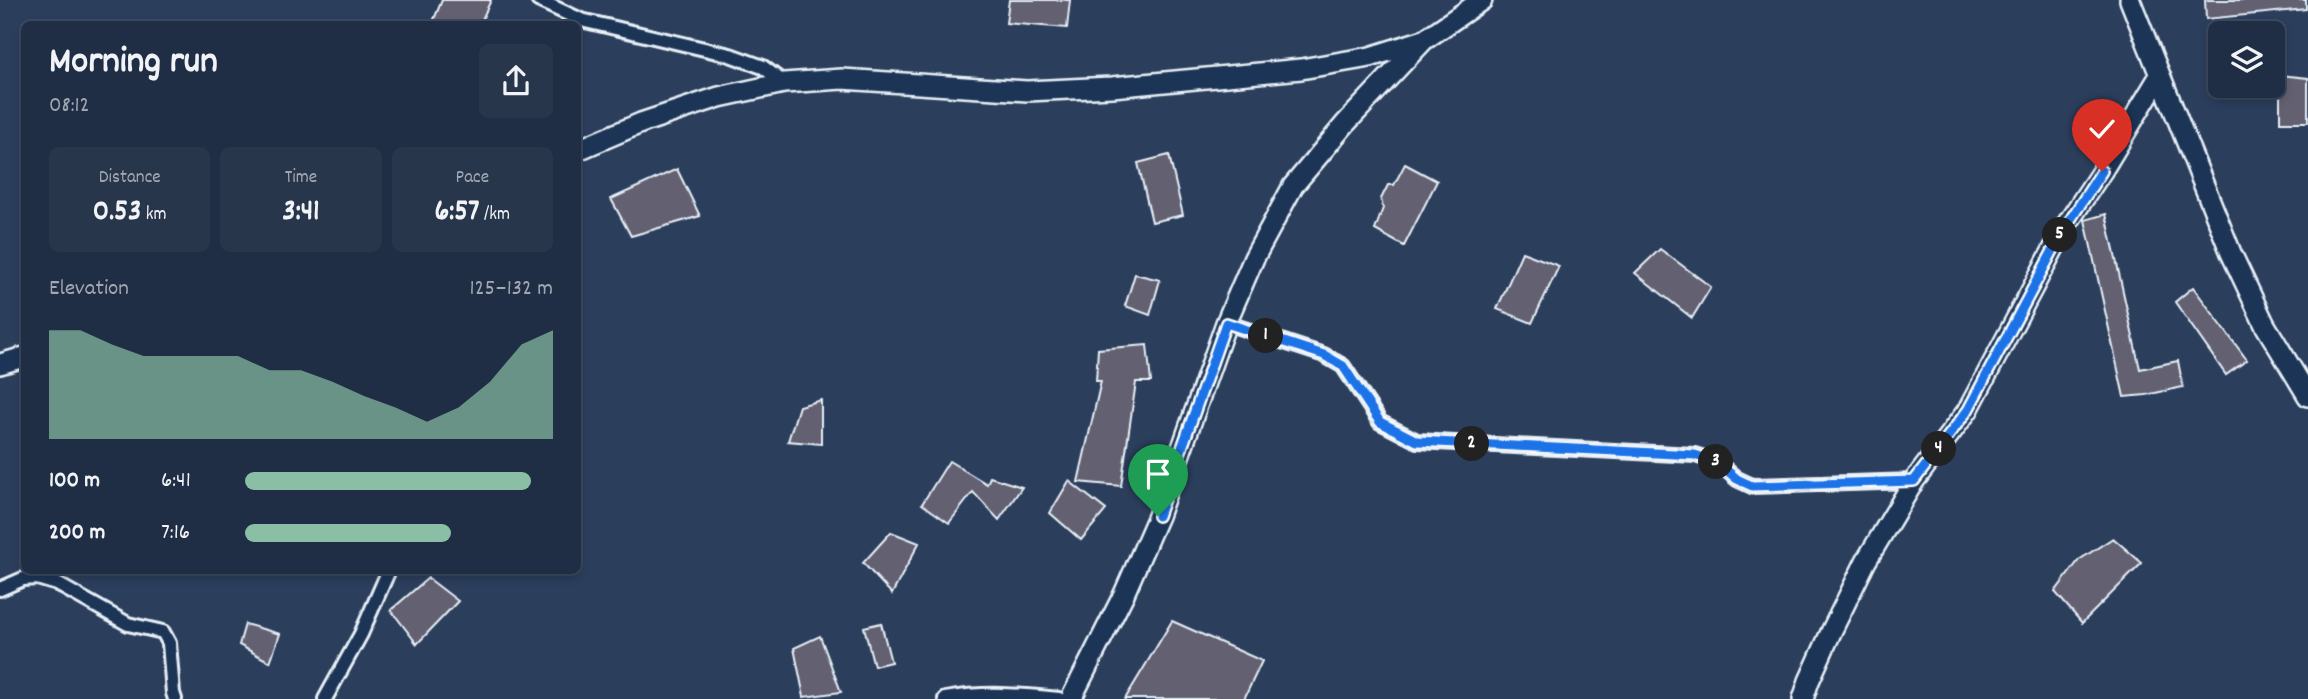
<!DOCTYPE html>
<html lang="en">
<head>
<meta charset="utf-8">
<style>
  :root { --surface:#202e45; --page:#28364c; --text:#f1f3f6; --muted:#a2a8b3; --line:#3d4a5e; --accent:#8abfa5 }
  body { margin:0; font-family:Dekko,sans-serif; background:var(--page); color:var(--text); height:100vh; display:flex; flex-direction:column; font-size:26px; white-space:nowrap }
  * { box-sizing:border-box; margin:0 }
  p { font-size:23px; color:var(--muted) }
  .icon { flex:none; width:38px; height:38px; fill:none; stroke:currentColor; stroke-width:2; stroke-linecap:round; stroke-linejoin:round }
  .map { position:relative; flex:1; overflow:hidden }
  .sheet { position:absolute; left:21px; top:21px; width:560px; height:553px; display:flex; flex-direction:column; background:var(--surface); border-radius:10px; box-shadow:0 4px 10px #0003,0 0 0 2px var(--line) }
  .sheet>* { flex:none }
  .buttons { position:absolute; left:2208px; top:21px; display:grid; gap:14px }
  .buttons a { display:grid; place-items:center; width:77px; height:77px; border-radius:10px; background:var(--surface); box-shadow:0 4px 10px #0003,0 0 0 2px var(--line); font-size:35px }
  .pin { position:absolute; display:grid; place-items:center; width:60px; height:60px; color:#fff; margin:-72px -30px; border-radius:50% 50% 50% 0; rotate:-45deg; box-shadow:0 0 7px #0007 }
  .pin .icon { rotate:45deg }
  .km { position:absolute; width:35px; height:35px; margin:-18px; border-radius:50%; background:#222; color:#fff; font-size:19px; line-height:35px; text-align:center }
  .round { display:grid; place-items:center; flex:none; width:74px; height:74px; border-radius:10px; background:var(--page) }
  .headline { display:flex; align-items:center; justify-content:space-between; height:119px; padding:0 28px }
  h1 { font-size:38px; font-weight:700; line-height:52px }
  .metrics { display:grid; grid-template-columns:repeat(3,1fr); gap:10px; height:119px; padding:7px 28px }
  .metrics div { display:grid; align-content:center; border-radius:10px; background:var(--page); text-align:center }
  .metrics b { font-size:30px; font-weight:700 }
  .metrics small { font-size:19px; font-weight:400 }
  .metrics p { font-size:19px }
  .chart { height:196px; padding:14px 28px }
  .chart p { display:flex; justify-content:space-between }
  .chart svg { width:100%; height:126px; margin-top:7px; fill:var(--accent); opacity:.7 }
  ul { padding:0 28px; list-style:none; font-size:23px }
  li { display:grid; grid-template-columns:112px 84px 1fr; align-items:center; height:52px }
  li i { height:18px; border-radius:9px; background:var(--accent) }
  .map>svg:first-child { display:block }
  .building { fill:#646071; stroke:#e8f1f8; stroke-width:2 }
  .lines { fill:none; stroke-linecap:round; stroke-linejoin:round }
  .street-casing { stroke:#e8f1f8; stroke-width:18 }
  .secondary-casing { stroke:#e8f1f8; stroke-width:24 }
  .street { stroke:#1d3557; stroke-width:12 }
  .secondary { stroke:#1d3557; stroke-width:19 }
  .route-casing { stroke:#fff; stroke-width:14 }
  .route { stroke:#1a73e8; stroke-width:9 }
</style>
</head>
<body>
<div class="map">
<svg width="2308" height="699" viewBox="0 0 2308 699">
  <rect width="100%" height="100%" fill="#2b3e5c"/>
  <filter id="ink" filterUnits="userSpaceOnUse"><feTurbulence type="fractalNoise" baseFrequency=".0143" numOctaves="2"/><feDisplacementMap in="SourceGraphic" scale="14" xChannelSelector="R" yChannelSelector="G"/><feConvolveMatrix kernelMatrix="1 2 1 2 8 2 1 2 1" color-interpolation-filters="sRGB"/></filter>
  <g filter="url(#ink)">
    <path class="building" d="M442 0H491L480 24H432Z
      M1009 0H1070L1067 28 1006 23Z
      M2205 0H2306V9L2206 19Z
      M2280 75 2308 78V122H2280Z
      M1169 155 1183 215 1152 222 1138 163Z
      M1405 164 1437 181 1404 246 1375 230 1383 208 1381 199 1388 185H1394Z
      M677 169 700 216 631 236 611 199Z
      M2106 214 2140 369 2178 361 2183 387 2146 395 2124 397 2085 220Z
      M1660 249 1711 287 1692 318 1635 273Z
      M1522 252 1559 266 1532 323 1497 309Z
      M1135 274 1160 280 1150 315 1125 306Z
      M2193 287 2247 360 2226 375 2175 302Z
      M1147 345 1151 382H1136L1121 486 1078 482 1101 381H1096L1098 349Z
      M821 400V444L788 441 799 406Z
      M949 461 987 484 990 477 1022 487 999 520 973 492 949 523 922 504Z
      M1069 481 1106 510 1081 540 1050 513Z
      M891 532 919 543 892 594 863 563Z
      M2113 538 2142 563 2082 623 2055 592 2079 560Z
      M428 578 458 601 417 644 391 610Z
      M1172 621 1262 661 1244 699H1125Z
      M881 623 891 662 874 666 864 627Z
      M245 624 280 634 270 662 239 645Z
      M820 636 841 692 804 697 794 648Z"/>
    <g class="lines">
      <g class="street-casing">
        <path id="street" d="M538 0 581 20 730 55 763 67 784 83
          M1226 323 1324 355 1343 366 1380 422 1417 441 1695 455 1717 462 1737 479 1752 486 1914 481
          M0 589 23 579 37 578 57 584 128 624 163 632 169 643 173 693 175 699
          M325 699 361 634 389 570
          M945 699C984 692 1020 695 1059 699"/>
      </g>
      <g class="secondary-casing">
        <path id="secondary" d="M2130 0 2231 253 2265 325 2308 396
          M578 150 641 123 719 97 784 83 842 79 1027 91 1112 87 1301 69 1370 57 1424 40 1482 0
          M0 364 24 357
          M1071 699 1124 594 1158 516 1226 323 1254 258 1293 186 1345 124 1423 41
          M1803 699 1809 681 1832 630 1866 561 1914 481 1968 410 2065 227 2102 171 2159 77"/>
      </g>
      <use href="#street" class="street"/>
      <use href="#secondary" class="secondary"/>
    </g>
  </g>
  <g class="lines" filter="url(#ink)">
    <g class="route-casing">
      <path id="route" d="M1158 516 1226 323 1324 355 1343 366 1380 422 1417 441 1695 455 1717 462 1737 479 1752 486 1914 481 1968 410 2065 228 2102 171"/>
    </g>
    <use href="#route" class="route"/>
  </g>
</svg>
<div class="buttons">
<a><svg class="icon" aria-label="layers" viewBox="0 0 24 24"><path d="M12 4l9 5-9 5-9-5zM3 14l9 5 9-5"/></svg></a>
</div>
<div class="pin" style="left:1158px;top:516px;background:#1e9e55"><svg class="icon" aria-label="arrive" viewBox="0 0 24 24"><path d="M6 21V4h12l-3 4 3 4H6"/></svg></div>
<div class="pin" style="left:2102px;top:171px;background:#d93025"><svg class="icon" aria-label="check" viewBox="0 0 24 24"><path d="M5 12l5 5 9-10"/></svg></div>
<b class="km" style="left:1266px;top:336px">1</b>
<b class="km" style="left:1472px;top:444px">2</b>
<b class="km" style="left:1716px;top:462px">3</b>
<b class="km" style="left:1939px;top:449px">4</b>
<b class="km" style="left:2060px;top:235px">5</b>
<section class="sheet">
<div class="headline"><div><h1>Morning run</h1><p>08:12</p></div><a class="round"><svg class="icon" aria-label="share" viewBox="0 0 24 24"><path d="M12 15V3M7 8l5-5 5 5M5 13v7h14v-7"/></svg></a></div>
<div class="metrics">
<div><p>Distance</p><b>0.53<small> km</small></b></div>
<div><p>Time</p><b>3:41</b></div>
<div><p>Pace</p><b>6:57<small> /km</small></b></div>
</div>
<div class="chart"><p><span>Elevation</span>125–132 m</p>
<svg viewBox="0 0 160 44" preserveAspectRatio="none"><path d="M0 44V6L10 6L20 11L30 15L40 15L50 15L60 15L70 20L80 20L90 24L100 29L110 33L120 38L130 33L140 24L150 11L160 6V44z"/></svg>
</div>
<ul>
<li><b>100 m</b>6:41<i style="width:93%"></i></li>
<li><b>200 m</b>7:16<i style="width:67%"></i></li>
</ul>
</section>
</div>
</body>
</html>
